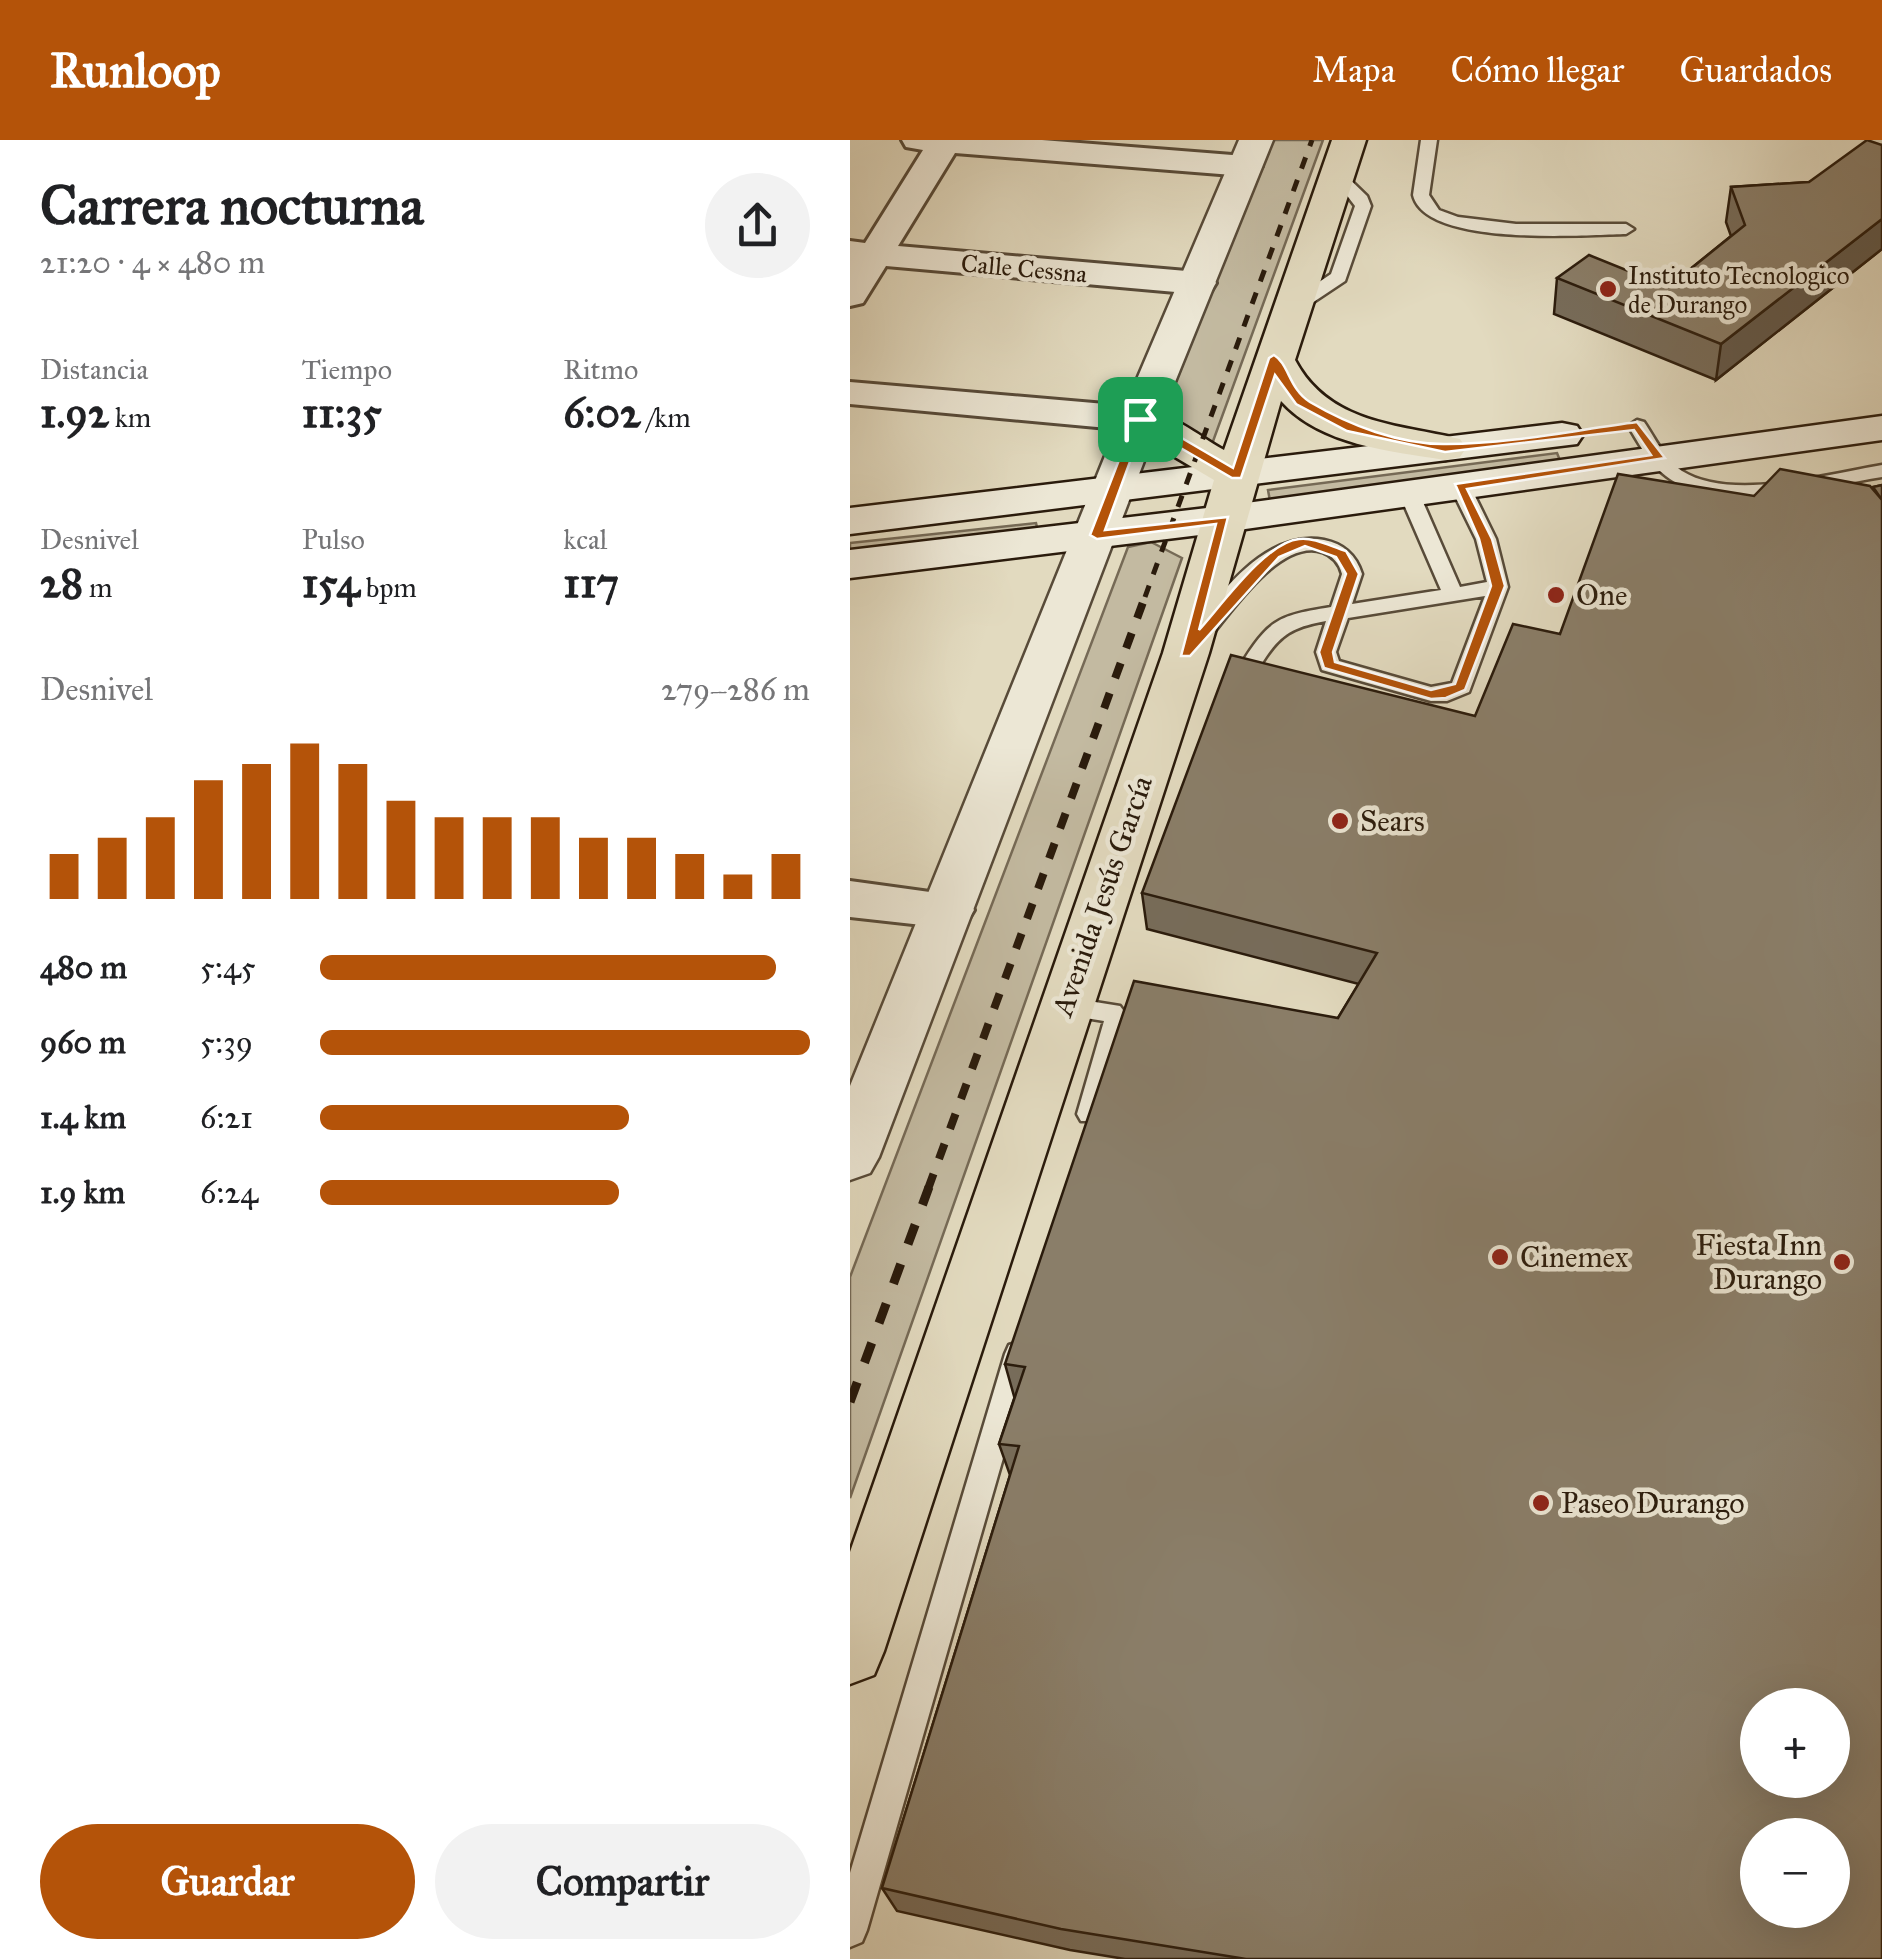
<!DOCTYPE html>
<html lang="es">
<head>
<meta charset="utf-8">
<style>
  :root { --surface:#fff; --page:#f2f2f2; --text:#202124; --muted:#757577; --accent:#b45309 }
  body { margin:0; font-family:"IM FELL Great Primer",serif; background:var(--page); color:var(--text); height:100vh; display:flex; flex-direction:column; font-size:38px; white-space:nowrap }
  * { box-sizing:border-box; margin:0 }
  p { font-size:32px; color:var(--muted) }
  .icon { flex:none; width:55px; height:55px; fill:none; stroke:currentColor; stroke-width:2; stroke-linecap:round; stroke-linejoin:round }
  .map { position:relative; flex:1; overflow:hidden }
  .panel { display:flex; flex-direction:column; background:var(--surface); width:850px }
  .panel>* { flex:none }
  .buttons { position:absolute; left:890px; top:1548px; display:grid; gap:20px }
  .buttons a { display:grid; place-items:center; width:110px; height:110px; border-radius:50%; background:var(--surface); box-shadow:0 10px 40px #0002; font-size:50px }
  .pin { position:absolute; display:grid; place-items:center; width:85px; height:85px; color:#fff; margin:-42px; border-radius:20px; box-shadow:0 5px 15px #0006 }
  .round { display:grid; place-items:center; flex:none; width:105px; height:105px; border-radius:52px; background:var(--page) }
  .summary { display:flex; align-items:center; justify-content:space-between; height:170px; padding:0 40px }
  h1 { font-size:55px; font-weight:700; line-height:75px }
  .stats { display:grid; grid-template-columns:repeat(3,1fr); gap:15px; height:170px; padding:10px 40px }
  .stats div { display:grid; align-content:center }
  .stats b { font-size:42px; font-weight:700 }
  .stats small { font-size:28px; font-weight:400 }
  .stats p { font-size:28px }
  .chart { height:280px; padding:20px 40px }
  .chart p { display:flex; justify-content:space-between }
  .chart svg { width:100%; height:180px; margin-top:10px; stroke:var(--accent); stroke-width:6 }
  .action { display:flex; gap:20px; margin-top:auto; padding:20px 40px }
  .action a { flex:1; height:115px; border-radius:60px; background:var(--accent); color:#fff; font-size:40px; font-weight:700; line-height:115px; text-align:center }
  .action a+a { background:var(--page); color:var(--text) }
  ul { padding:0 40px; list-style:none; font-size:32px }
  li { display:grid; grid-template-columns:160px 120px 1fr; align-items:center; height:75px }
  li i { height:25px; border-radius:12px; background:var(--accent) }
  header { display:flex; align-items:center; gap:60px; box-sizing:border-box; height:140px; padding:0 50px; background:var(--accent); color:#fff }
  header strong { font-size:48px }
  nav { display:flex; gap:55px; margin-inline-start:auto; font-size:35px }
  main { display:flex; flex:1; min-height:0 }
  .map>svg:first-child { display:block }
  .green { fill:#c3baa1; stroke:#766a56; stroke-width:2.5 }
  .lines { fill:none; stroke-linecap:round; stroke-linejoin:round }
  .service-casing { stroke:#584b39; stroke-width:5 }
  .minor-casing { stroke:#584b39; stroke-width:6 }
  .tertiary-casing { stroke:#584b39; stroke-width:5 }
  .secondary-casing { stroke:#2a1b0c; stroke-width:5 }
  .primary-casing { stroke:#2a1b0c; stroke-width:5 }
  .service { fill:#ece7d5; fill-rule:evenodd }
  .minor { fill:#ece7d5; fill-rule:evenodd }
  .tertiary { fill:#ece7d5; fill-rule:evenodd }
  .secondary { fill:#ece7d5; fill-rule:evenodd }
  .primary { fill:#e2dabf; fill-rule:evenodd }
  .rail-far2 { stroke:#2a1b0c; stroke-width:5; stroke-dasharray:12 12; stroke-linecap:butt }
  .rail-far1 { stroke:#2a1b0c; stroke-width:8; stroke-dasharray:16 16; stroke-linecap:butt }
  .rail { stroke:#2a1b0c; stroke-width:9; stroke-dasharray:21 21; stroke-linecap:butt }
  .wall { fill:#776c5a; stroke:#2a1b0c; stroke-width:2.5 }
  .shaded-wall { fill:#61584a; stroke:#2a1b0c; stroke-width:2.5 }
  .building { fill:#8a7e69; stroke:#2a1b0c; stroke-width:2.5; fill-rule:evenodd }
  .route { fill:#b45309; stroke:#fff; stroke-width:2.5; fill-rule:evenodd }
  .poi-dot { fill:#8f2418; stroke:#ece7d5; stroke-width:4 }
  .labels { text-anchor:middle; stroke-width:9; stroke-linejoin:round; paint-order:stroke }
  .far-street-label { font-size:25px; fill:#2a1b0c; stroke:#ece7d5 }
  .far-poi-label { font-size:25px; fill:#2a1b0c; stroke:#ece7d5; text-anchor:start }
  .poi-label { font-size:30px; fill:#2a1b0c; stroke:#ece7d5; text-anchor:start }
  .street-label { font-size:30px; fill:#2a1b0c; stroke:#ece7d5 }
</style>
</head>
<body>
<header>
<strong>Runloop</strong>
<nav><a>Mapa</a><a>Cómo llegar</a><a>Guardados</a></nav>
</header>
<main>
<section class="panel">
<div class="summary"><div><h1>Carrera nocturna</h1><p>21:20 · 4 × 480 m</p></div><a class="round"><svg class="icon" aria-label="share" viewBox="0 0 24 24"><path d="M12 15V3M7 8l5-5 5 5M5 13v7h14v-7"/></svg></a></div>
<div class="stats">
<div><p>Distancia</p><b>1.92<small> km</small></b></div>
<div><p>Tiempo</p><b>11:35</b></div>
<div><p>Ritmo</p><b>6:02<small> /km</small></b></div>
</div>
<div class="stats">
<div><p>Desnivel</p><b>28<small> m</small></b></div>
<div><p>Pulso</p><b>154<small> bpm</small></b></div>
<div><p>kcal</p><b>117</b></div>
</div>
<div class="chart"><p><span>Desnivel</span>279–286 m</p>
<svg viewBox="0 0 160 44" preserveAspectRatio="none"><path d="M5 44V33M15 44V29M25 44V24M35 44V15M45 44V11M55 44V6M65 44V11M75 44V20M85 44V24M95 44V24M105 44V24M115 44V29M125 44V29M135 44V33M145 44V38M155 44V33"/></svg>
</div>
<ul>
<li><b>480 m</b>5:45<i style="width:93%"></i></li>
<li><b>960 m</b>5:39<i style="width:100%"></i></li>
<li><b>1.4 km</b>6:21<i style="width:63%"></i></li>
<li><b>1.9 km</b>6:24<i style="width:61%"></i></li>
</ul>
<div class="action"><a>Guardar</a><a>Compartir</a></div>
</section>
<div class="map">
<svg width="1032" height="1819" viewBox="0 0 1032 1819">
  <rect width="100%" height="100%" fill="#e2dabf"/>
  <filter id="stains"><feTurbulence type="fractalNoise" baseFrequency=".002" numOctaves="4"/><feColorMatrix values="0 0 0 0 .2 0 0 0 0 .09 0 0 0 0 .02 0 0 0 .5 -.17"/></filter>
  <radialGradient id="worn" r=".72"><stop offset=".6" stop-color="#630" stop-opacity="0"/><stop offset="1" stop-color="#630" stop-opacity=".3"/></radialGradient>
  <path class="green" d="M422 0H473L362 304 338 298 317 264Z
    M707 313 711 323 420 361 418 350Z
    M186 383 188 392 0 413V403Z
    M301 402 332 418 0 1358V1137L278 407Z"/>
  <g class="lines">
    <g class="service-casing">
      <path id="service" d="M571 0H587L579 55 589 70 608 77 666 84H776L784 89 776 94C733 95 575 107 563 55Z
        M488 28 517 56 521 66 495 141 447 173H435V165L481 134 505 66 480 33Z
        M787 280 794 282C805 298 815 320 832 331 881 362 978 334 1032 325V337C973 346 867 376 816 336 799 324 789 303 778 286Z
        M610 340 620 346 646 399 658 447 619 552 597 561H581L472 530 466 512 476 481C443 487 430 494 412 523H398L395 518C421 477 433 475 481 467L492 434C489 423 483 416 472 412 429 398 378 476 354 505H340L337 500C366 457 415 389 474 400 494 404 506 415 512 434L502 464 591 450 549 353 559 347 569 353 610 447 637 442 626 399 600 346ZM635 456 602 543 581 547 489 521 486 512 498 478Z
        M214 857 270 866 279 878 253 974 249 981H231L227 974 254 881 205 873 202 866 205 859Z
        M169 1202 179 1205 183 1214 17 1790 12 1802 0 1807V1733L155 1214 159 1205Z"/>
    </g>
    <g class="minor-casing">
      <path id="minor" d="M52 0H192L395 16 407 19 412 26 407 33 395 36 105 13 48 106 348 132 361 135 366 143 361 151 348 154 36 126 13 163 0 166V101L15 103 73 10 56 7Z
        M0 242 290 267 304 271 309 279 304 287 290 291 0 264Z
        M0 741 116 757 124 770 116 783 99 788 0 777Z"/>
    </g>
    <g class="tertiary-casing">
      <path id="tertiary" d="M389 0H423L310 279 29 1017 20 1033 0 1040V946L270 279Z"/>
    </g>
    <g class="secondary-casing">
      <path id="secondary" d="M1032 276V300L374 392 0 438V410L374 366Z
        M712 283 727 286 733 295 727 304 0 394V368Z"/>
    </g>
    <g class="primary-casing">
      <path id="primary" d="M482 0H516L445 220C479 284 547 284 610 299L616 308 610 317 595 320C540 311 470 305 431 261L359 513 34 1511 24 1535 0 1544V1412L313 513 364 340 276 288 270 279 276 270C309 262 345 294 374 310Z"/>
    </g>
    <use href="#service" class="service"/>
    <use href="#minor" class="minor"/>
    <use href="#tertiary" class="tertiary"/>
    <use href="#secondary" class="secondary"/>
    <use href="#primary" class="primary"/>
    <path class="rail-far2" d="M295 457 462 0"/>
    <path class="rail-far1" d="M78 1049 296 454"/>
    <path class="rail" d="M0 1262 79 1047"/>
  </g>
  <path class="wall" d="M1032 5V109L866 240 704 174 707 138 818 147 881 96 876 82 881 47 959 42Z
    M1032 345V1819H275L220 1810 47 1771 32 1748 160 1335 149 1304 165 1256H164L155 1224 488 878 509 844 297 789 292 753 625 576 710 494 904 356 1023 349V347Z"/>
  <path class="shaded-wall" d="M1032 79V109L866 240 871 204Z"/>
  <path class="building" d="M1017 0 1032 5V79L871 204 707 138 739 115 818 147 895 85 881 47 959 42Z
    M930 329 1020 346 1032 360V1819H396L211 1789 32 1748 169 1306 149 1304 175 1227 155 1224 284 841 488 878 527 813 292 753 381 515 625 576 663 484 710 494 768 334 904 356ZM908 1565H982V1640H908ZM908 1695H982V1770H908Z
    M1032 345V360L1023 347Z"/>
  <path class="route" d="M424 215C439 224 439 249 460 262 499 285 550 305 597 304 660 304 725 290 787 282L815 318 617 349 642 399 655 446 615 550 596 558 581 559 474 528 469 512 496 434 486 417 455 406 429 417 340 516H331L366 384 247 399 240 395 286 276H294L383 328 419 218ZM425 235 446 264 497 291 595 312 784 290 801 315 605 344 629 399 641 446 605 544 581 550 485 522 483 512 509 434 496 411C482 407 464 397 449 399 416 402 371 466 349 490L378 377 255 390 293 286 382 338H391Z"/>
  <g class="poi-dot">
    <circle cx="758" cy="149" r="10"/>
    <circle cx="706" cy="455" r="10"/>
    <circle cx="490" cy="681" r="10"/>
    <circle cx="650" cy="1117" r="10"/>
    <circle cx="992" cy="1122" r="10"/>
    <circle cx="691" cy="1363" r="10"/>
  </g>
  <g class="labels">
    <g class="far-street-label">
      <text transform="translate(174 128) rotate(5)" y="9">Calle Cessna</text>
    </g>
    <g class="far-poi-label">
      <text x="778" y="144">Instituto Tecnologico<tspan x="778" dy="29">de Durango</tspan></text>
    </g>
    <g class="poi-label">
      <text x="726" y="465">One</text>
      <text x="510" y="691">Sears</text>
      <text x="972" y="1115" text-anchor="end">Fiesta Inn<tspan x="972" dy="34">Durango</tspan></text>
      <text x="670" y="1127">Cinemex</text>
      <text x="711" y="1373">Paseo Durango</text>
    </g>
    <g class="street-label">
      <text transform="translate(252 756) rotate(-71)" y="10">Avenida Jesús García</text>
    </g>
  </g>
  <rect width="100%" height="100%" filter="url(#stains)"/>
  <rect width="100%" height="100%" fill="url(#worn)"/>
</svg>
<div class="buttons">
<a>+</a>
<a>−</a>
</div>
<div class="pin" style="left:290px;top:279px;background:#1e9e55"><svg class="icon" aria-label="arrive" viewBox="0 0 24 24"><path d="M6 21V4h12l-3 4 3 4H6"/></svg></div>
</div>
</main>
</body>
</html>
